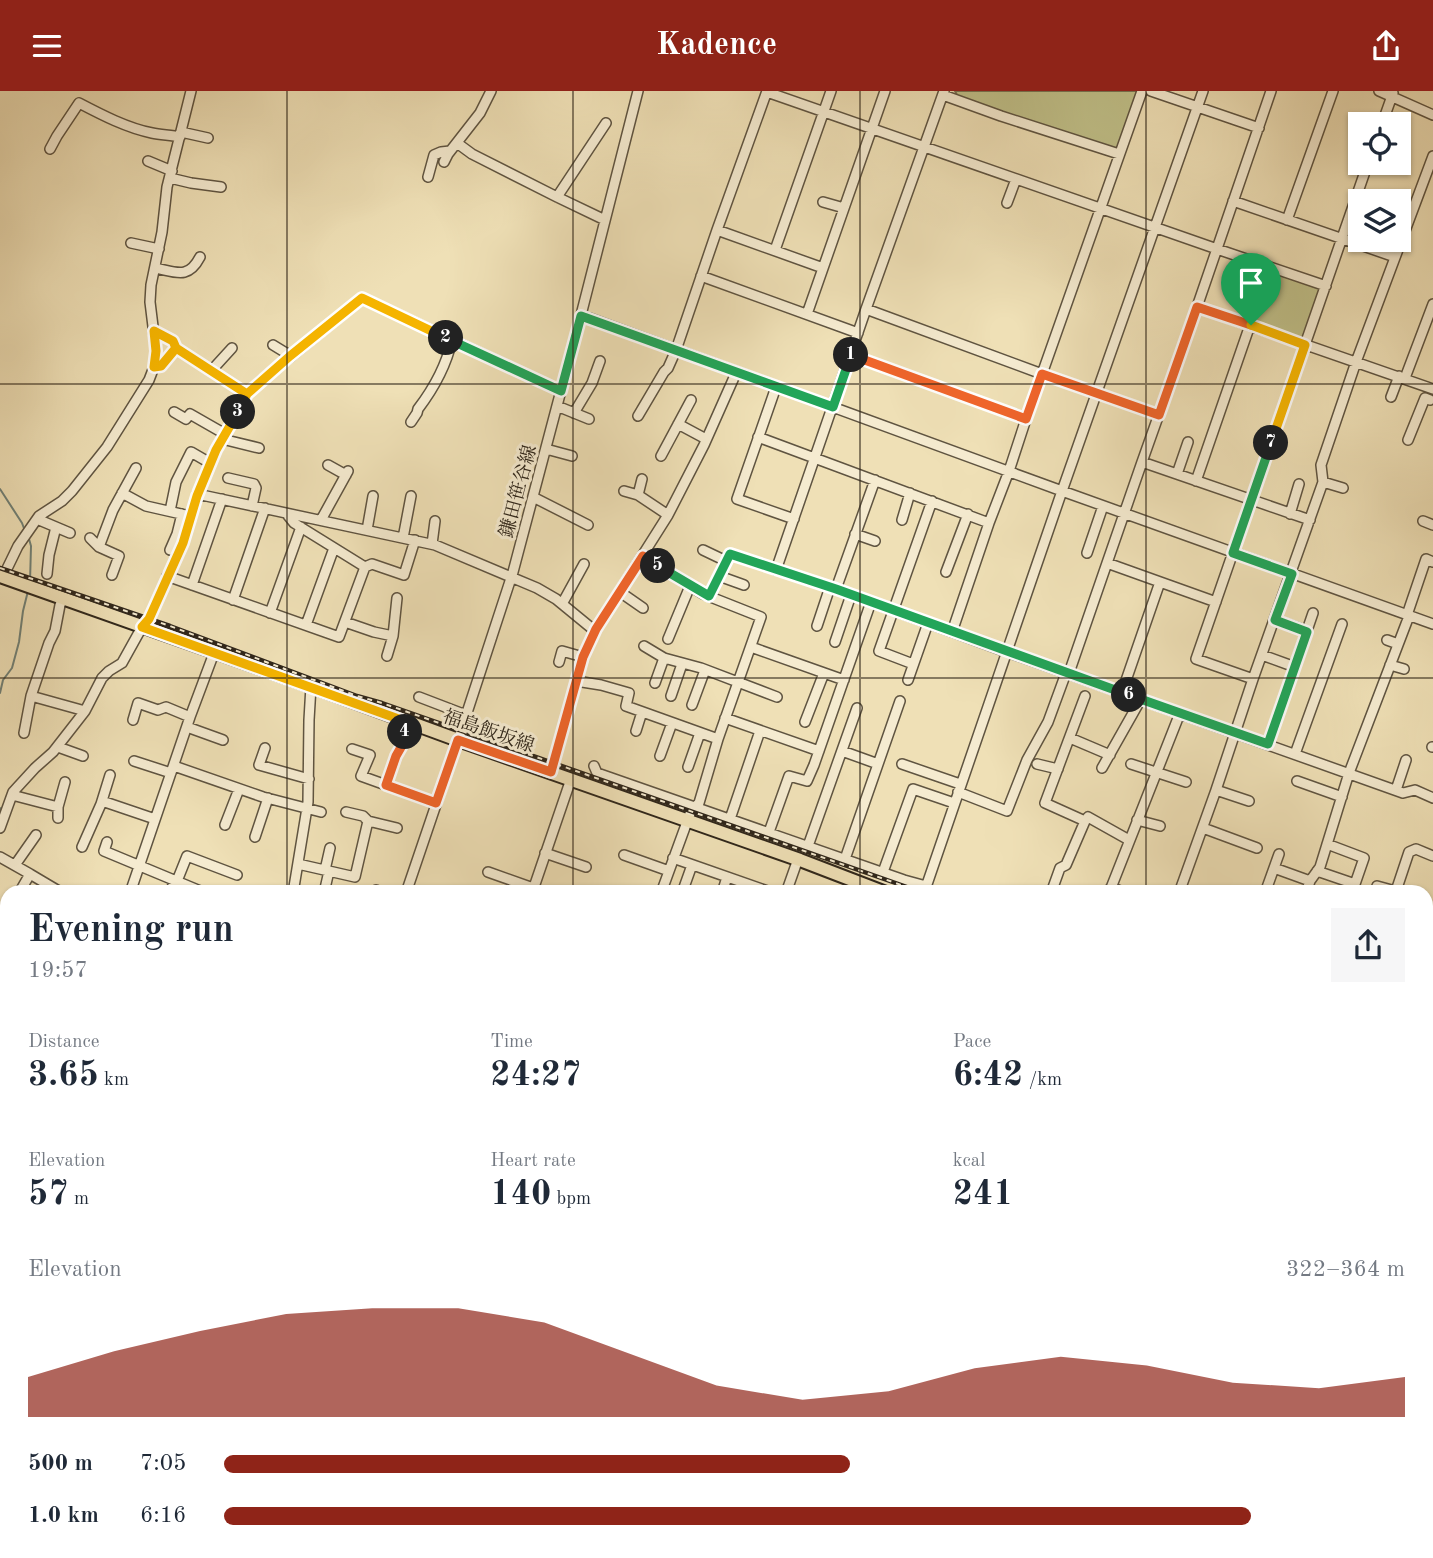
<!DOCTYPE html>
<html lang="en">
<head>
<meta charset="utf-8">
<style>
  :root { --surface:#fff; --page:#f6f6f7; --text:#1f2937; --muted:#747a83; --accent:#8f2418 }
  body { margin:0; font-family:"Old Standard TT","Noto Serif JP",serif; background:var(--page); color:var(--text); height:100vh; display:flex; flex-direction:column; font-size:26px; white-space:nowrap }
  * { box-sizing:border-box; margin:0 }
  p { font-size:23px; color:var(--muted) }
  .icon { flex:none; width:38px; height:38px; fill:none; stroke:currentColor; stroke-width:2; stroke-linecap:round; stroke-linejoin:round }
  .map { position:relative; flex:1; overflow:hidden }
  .panel { position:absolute; left:0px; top:794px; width:1433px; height:674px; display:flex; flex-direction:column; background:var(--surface); border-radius:21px 21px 0 0; box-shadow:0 2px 5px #0004 }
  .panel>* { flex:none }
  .fabs { position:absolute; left:1348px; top:21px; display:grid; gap:14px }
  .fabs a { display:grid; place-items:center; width:63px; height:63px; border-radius:0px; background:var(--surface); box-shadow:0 2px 5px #0004; font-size:35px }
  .pin { position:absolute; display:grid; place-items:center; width:60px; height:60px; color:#fff; margin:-72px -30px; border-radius:50% 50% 50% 0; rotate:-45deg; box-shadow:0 0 7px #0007 }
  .pin .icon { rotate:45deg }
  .km { position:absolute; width:35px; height:35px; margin:-18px; border-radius:50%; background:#222; color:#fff; font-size:19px; line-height:35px; text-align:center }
  .round { display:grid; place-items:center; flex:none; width:74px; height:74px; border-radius:0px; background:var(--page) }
  .overview { display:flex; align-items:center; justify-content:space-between; height:119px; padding:0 28px }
  h1 { font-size:38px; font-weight:700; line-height:52px }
  .stats { display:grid; grid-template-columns:repeat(3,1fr); gap:10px; height:119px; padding:7px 28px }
  .stats div { display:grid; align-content:center }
  .stats b { font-size:35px; font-weight:700 }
  .stats small { font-size:19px; font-weight:400 }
  .stats p { font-size:19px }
  .chart { height:196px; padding:14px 28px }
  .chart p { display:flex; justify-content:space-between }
  .chart svg { width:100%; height:126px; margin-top:7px; fill:var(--accent); opacity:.7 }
  ul { padding:0 28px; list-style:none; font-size:23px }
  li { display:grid; grid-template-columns:112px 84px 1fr; align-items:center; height:52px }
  li i { height:18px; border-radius:9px; background:var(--accent) }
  header { display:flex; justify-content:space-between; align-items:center; height:91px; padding:0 28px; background:var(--accent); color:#fff; font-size:32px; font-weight:700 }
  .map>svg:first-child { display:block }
  .green { fill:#c0c089; stroke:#787352; stroke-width:2 }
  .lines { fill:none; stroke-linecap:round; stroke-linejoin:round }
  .stream { stroke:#708076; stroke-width:2 }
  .minor-casing { stroke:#5f5441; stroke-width:12 }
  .major-casing { stroke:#2f261a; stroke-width:16 }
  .minor { stroke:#f5ebd0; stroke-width:9 }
  .major { stroke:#efe0b6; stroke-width:12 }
  .rail-casing { stroke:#2f261a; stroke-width:4.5 }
  .rail { stroke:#f5ebd0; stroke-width:2; stroke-dasharray:5; stroke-linecap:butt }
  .split-1-casing { stroke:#fff; stroke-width:14 }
  .split-2-casing { stroke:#fff; stroke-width:14 }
  .split-3-casing { stroke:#fff; stroke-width:14 }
  .split-4-casing { stroke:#fff; stroke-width:14 }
  .split-5-casing { stroke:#fff; stroke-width:14 }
  .split-6-casing { stroke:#fff; stroke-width:14 }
  .split-7-casing { stroke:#fff; stroke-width:14 }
  .split-8-casing { stroke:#fff; stroke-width:14 }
  .split-1 { stroke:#f0652b; stroke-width:9 }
  .split-2 { stroke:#22a559; stroke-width:9 }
  .split-3 { stroke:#f5b400; stroke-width:9 }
  .split-4 { stroke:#f5b400; stroke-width:9 }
  .split-5 { stroke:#f0652b; stroke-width:9 }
  .split-6 { stroke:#22a559; stroke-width:9 }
  .split-7 { stroke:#22a559; stroke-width:9 }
  .split-8 { stroke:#f5b400; stroke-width:9 }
  .grid { fill:none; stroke:#2f261a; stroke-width:2; stroke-opacity:0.55 }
  .labels { text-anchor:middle; stroke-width:6; stroke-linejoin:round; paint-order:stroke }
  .street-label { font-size:19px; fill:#2f261a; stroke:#f5ebd0 }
</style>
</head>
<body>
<header><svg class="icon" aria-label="menu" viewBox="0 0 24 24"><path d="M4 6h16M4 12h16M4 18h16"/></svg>Kadence<svg class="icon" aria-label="share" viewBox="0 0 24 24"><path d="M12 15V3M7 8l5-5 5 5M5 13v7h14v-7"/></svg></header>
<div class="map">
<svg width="1433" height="1467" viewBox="0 0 1433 1467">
  <rect width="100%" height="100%" fill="#efe0b6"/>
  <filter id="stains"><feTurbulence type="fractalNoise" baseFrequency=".00286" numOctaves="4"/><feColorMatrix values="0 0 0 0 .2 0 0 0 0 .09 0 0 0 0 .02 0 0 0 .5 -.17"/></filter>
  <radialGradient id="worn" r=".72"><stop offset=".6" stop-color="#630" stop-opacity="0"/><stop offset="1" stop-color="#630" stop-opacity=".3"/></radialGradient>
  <path class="green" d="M955 0H1140L1119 60 958 6Z
    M1268 180 1322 198 1303 248 1252 230Z"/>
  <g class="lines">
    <path class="stream" d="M0 398 22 432 25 440
      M29 448 31 455 30 491
      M0 602 3 589 12 577 19 551 23 520 28 500
      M0 717V723"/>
    <g class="minor-casing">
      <path id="minor" d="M1142 0 1042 283 1159 324
        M1151 0 1259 37
        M1271 0 1197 216 1142 371 1310 429
        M1379 0 1433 24
        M767 1 1217 158 1326 195
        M943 4 1001 25 1119 63
        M1382 33 1393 2
        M181 41 208 47
        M457 52 472 63 557 106 605 129
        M50 58 57 45 79 12C102 24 127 37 152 42 161 44 171 44 180 46
        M148 70 172 80
        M444 71 448 63 480 22 491 0
        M428 86 434 64 441 61 450 60
        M170 87 191 92 221 96
        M557 106 606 32
        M1233 110 1395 166
        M823 111 844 117
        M1007 112 1016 88
        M1287 129 1333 0
        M717 139 823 177
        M131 152 159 158
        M775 159 831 0
        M155 177C176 181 188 189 200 166
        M701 185 858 242
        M1238 201 1249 169
        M1197 216 1433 298
        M807 223 885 0
        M581 224 1062 400 1433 533
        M154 240 173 250 176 257
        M273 254 291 265
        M851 264 1026 328 1042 283 866 218
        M154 276 161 275 176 257 247 303
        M211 280 232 257
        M1405 287 1433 213
        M776 296 737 408 794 428
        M1391 306 1399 285
        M557 315 589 328
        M174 321 186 328 190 323 225 343
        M574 322 592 292 600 270
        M638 325 664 281 668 277 676 259 717 139 767 0
        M411 331 417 322 418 318C434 297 446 276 452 249
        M678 333 706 348
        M758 346 989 432
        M222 348 259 357
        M1408 349 1425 307 1430 309
        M546 358 572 365
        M661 365 691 309
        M328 374 346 384
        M1177 383 1188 351
        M228 387 254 393 256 397 252 415
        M1196 390 1250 234
        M1323 391 1343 397
        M624 400 638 404 668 424
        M122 402 146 415 190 425
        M197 403 435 454 537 497 556 508 595 540
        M638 404 642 388
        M533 406 588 434
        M170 420 176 391 191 361 210 372
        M286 422 294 432 365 476 372 473 404 484 415 449
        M1290 423 1299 393
        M37 428 70 442
        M321 429 348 380
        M902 429 910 402
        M1423 430 1433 434
        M367 439 373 405
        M855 443 875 450
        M90 447 99 456 119 465 112 484
        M403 447 411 405
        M432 453 435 430
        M99 456 113 419 136 377
        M170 459 177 443 182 423
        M703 459 726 470
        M1087 462 1103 415
        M643 465 703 503 761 526 718 648 699 712 691 720 661 802
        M1107 472 1142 371
        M776 479 866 218 944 0
        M946 481 968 423
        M47 483 49 464 56 436
        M167 485 339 546 365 476
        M719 485 744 494
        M3 486 18 455 39 425 62 410 72 400 107 356 149 289 154 276 156 260 150 211 151 194 162 141 167 96 191 0
        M192 494 222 408
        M836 498 875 389
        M620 501 643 517
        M709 505 730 463 836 498 1007 561 1403 702 1415 699 1433 707
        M233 509 265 417
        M562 513 584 473
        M270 522 301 436
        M1407 524 1426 468 1433 471
        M1275 529 1307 540
        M345 531 374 541 393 545
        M306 534 334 457
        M817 535 830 496
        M952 541 989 432 1009 380 1026 328
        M668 548 690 495
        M1387 549 1398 553
        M835 551 851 504
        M644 555 664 567 701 577 777 606
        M751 556 844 589
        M1262 564 1295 576
        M387 565 393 545 397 507
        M559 571 562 560 583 566
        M913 573 879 560 932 410
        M1390 574 1404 578
        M1069 582 1107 472 1216 511
        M1253 588 1196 568 1368 72
        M908 589 928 532
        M576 590 601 594 629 602 626 615 718 648
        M655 592 664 567
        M1122 601 1160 491
        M31 605 85 620
        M671 605 682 573
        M419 606 466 624
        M692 614 705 579
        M725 627 819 660
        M133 629 138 612 158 619 166 616 190 626
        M805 631 824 582
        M187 636 223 649
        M636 640 642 621
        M24 642 31 605 49 552 55 540 60 514 63 507
        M1070 647 1110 664
        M1268 653 1313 522
        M58 656 83 665
        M1432 656H1433
        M265 657 259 674 309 688
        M352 658 370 664 361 685 436 712
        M842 660 878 673
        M1295 663 1342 533
        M660 665 672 632
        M134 670 171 682
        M902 673 960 693
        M1037 673 1058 678
        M1131 673 1186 691
        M174 675 263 706 321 721
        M594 675 597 682 904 789 926 795
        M688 676 700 642
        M1102 677 1141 608
        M551 681 583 566 596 538 668 424 704 354 736 282
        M1297 690 1342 706
        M386 694 396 665 403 651 407 631
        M1216 699 1249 710
        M1396 699 1406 669
        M958 701 1007 720 1027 669 1048 631 1066 582
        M12 704 58 716
        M102 710 155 728
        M346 721 363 725 368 730
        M58 727V716L65 691
        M730 728 760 640
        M1137 729 1160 735
        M1085 730 1088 726 1129 749
        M225 734 239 698
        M0 737 13 701 35 677 53 661 85 620 102 587 109 580 122 572 142 536 149 528 183 452 197 405 216 359 247 303 262 289 362 207 561 300
        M1203 737 1257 757
        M769 741 789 685 807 690 814 674 871 511
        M255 746 268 707
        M107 751 104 760 205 802
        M808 755 857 617
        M82 756 101 713 110 684
        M545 762 586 776
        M624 764 669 780
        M0 766 30 783
        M673 767 773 802
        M845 768 900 610
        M298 773 355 786 368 730 397 737
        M15 774 36 744
        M1274 777 1310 790
        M325 779 330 757
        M1317 780 1355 793 1364 767 1327 753
        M488 781 533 797
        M883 781 913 698 954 712
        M177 790 187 765 237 784
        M1377 795 1399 801
        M1111 796 1125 802
        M376 799 383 802
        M1396 800 1409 761 1416 758 1433 765
        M19 802 30 783 62 802
        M130 802 190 626 214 562
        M170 802 175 789
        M293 802 308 711 309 629 311 595
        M324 802 329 780
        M406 802 461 640 513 481 581 224 638 0
        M532 802 571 688
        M682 802 692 774
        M722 802 727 786
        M786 802 798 768
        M924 802 1062 400 1203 0
        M1051 802 1060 777 1066 774 1085 730 1045 712 1085 605
        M1109 802 1180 622
        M1179 802 1216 699 1253 588 1323 391 1321 374 1356 271 1433 65
        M1265 802 1279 763
        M1306 802 1310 790 1320 776 1349 682 1409 525
        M0 835 7 822
        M1426 870 1433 862
        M1426 879 1433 885
        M0 904 7 906
        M0 939 7 918
        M0 1017 7 1019
        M1426 1041 1433 1045
        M0 1055 7 1035
        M0 1131 7 1133
        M0 1179 7 1159
        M1426 1218 1433 1216
        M0 1245 7 1248
        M1426 1284 1433 1245
        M1426 1335 1433 1337
        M0 1354 7 1333
        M1426 1379 1433 1382
        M4 1440 7 1434
        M1426 1455 1433 1458
        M763 1461 773 1467
        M983 1461 987 1467
        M1072 1461V1467
        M1110 1461V1467
        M1162 1461 1163 1467
        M1307 1461 1321 1467
        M20 1467 22 1461
        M42 1467 44 1461
        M127 1467 129 1461
        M174 1467 176 1461
        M216 1467 218 1461
        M257 1467 259 1461
        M378 1467 380 1461
        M621 1467 623 1461
        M821 1467 823 1461
        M1018 1467 1054 1461
        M1207 1467 1210 1461
        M1364 1467 1366 1461
        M1403 1467 1405 1461"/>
    </g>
    <g class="major-casing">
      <path id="major" d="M0 485 311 595 458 649 800 769 886 802
        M1426 979H1433
        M1426 1000 1433 997
        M282 1467 297 1461"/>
    </g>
    <use href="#minor" class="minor"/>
    <use href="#major" class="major"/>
    <g class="rail-casing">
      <path id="rail" d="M0 477 170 535 357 605 382 612 924 802
        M1426 971H1433"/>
    </g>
    <use href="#rail" class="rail"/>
  </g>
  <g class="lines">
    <g class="split-1-casing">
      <path id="split-1" d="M851 264 1026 328 1042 283 1159 324 1197 216 1251 234"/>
    </g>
    <g class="split-2-casing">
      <path id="split-2" d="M446 247 561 300 581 225 833 316 851 264"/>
    </g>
    <g class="split-3-casing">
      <path id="split-3" d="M238 321 247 303 176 257 161 275 154 276 156 260 154 240 173 250 176 257 247 303 290 265 362 207 446 247"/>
    </g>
    <g class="split-4-casing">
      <path id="split-4" d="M238 321 216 359 197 405 183 452 149 528 142 536 407 631 405 641"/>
    </g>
    <g class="split-5-casing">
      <path id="split-5" d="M405 641 404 651 396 665 386 694 436 712 458 649 551 681 583 566 596 538 643 465 658 475"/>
    </g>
    <g class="split-6-casing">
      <path id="split-6" d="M658 475 709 505 730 463 836 498 1129 604"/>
    </g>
    <g class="split-7-casing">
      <path id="split-7" d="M1129 604 1268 653 1307 541 1275 529 1292 483 1233 462 1271 352"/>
    </g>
    <g class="split-8-casing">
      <path id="split-8" d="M1251 234 1305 254 1271 352"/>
    </g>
    <use href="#split-1" class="split-1"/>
    <use href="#split-2" class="split-2"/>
    <use href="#split-3" class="split-3"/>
    <use href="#split-4" class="split-4"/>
    <use href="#split-5" class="split-5"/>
    <use href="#split-6" class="split-6"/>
    <use href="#split-7" class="split-7"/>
    <use href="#split-8" class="split-8"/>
  </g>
  <path class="grid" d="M287 0V802M573 0V802M860 0V802M1146 0V802M0 293H1433M0 587H1433M0 880H7M1426 880H1433M0 1174H7M1426 1174H1433M287 1461V1467M573 1461V1467M860 1461V1467M1146 1461V1467"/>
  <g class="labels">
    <g class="street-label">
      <text transform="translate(517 400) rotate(-75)" y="7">鎌田笹谷線</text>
      <text transform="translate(489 639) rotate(19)" y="7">福島飯坂線</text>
    </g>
  </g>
  <rect width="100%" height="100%" filter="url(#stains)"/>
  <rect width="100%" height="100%" fill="url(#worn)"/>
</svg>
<div class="fabs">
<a><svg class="icon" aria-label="locate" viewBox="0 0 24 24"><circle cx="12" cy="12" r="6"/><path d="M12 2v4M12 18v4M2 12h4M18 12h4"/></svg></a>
<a><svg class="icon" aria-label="layers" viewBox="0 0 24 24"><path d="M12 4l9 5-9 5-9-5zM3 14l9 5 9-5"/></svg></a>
</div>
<div class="pin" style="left:1251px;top:234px;background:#1e9e55"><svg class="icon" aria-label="arrive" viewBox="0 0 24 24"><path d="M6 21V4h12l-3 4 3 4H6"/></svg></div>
<b class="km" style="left:851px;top:264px">1</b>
<b class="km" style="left:446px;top:247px">2</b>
<b class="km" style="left:238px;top:321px">3</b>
<b class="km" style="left:405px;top:641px">4</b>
<b class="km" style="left:658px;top:475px">5</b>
<b class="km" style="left:1129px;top:604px">6</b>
<b class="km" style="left:1271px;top:352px">7</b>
<section class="panel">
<div class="overview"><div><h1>Evening run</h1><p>19:57</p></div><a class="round"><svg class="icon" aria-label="share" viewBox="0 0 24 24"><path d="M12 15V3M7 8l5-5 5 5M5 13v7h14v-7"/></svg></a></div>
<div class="stats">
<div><p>Distance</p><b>3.65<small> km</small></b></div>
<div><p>Time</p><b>24:27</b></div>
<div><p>Pace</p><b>6:42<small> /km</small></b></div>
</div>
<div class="stats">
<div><p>Elevation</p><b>57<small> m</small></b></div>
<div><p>Heart rate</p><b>140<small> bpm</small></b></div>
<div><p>kcal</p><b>241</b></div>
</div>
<div class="chart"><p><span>Elevation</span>322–364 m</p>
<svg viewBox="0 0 160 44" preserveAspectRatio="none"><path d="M0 44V30L10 21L20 14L30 8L40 6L50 6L60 11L70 22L80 33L90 38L100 35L110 27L120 23L130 26L140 32L150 34L160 30V44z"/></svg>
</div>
<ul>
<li><b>500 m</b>7:05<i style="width:53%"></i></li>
<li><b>1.0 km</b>6:16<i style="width:87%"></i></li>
</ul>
</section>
</div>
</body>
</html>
